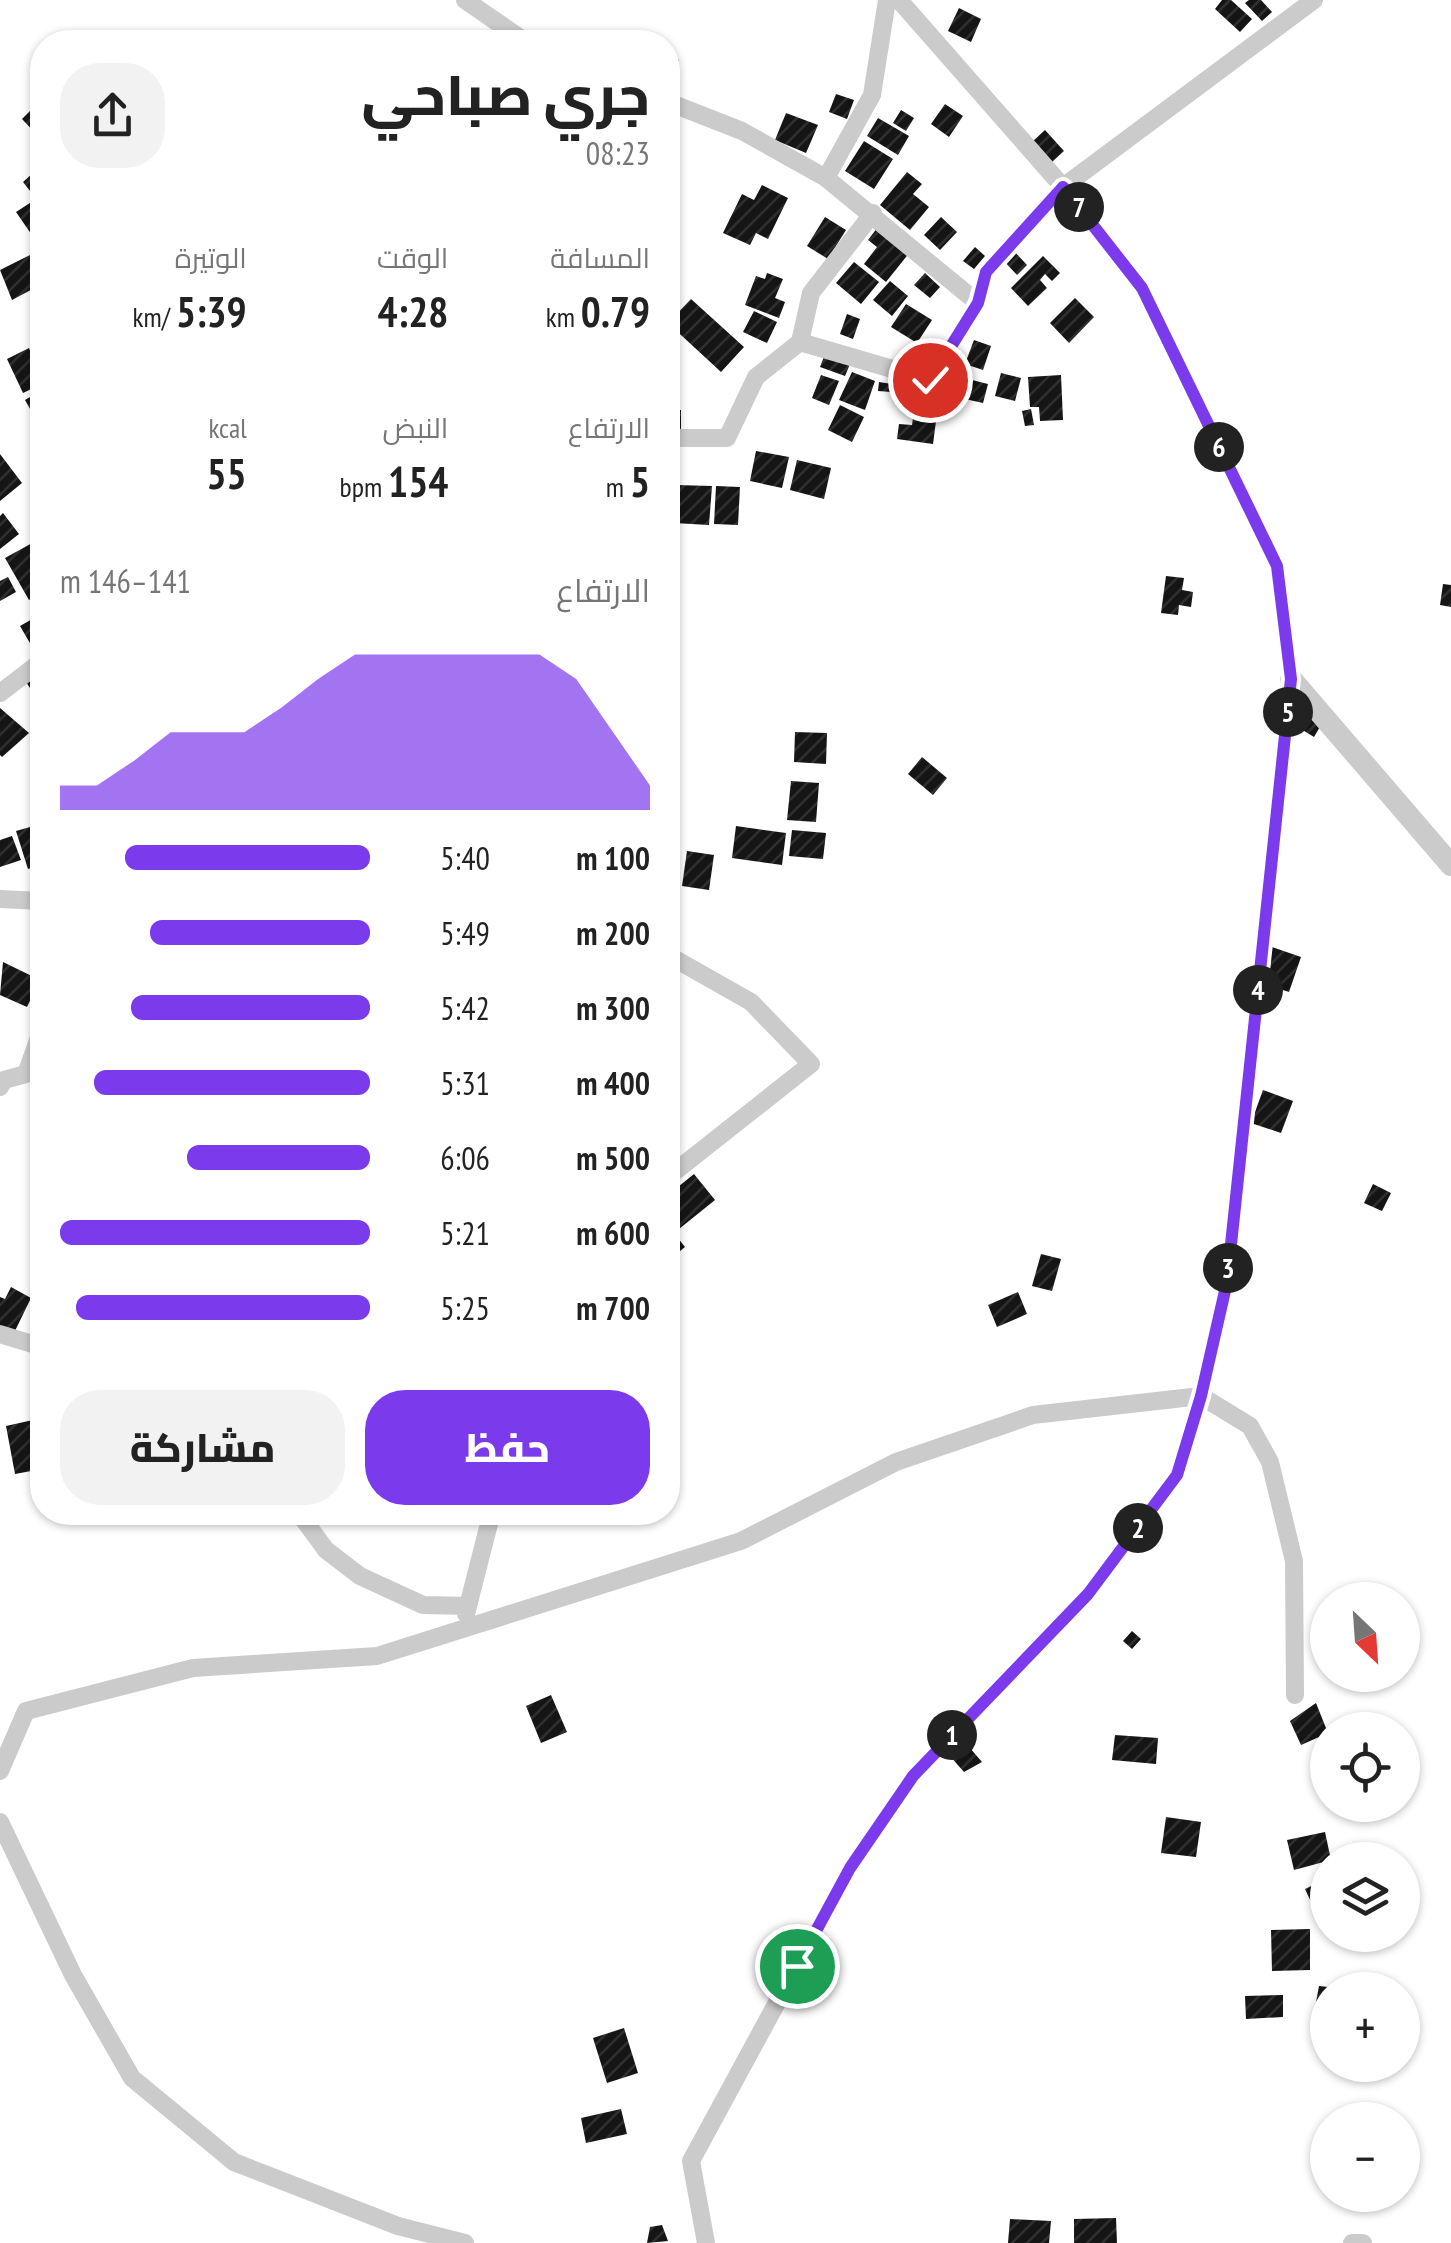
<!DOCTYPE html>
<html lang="ar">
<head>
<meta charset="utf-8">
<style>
  :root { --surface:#fff; --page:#f2f2f2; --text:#222; --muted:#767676; --accent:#7c3aed }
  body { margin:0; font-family:"PT Sans Narrow",Cairo,sans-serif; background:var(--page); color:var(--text); direction:rtl; height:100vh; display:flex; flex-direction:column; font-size:38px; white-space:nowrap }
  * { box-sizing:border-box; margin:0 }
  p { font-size:32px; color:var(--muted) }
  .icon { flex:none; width:55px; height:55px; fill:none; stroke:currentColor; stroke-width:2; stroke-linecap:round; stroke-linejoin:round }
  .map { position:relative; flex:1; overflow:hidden; direction:ltr }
  .panel { position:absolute; left:30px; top:30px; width:650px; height:1495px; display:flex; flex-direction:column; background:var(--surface); border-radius:40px; box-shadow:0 2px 8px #0004; direction:rtl }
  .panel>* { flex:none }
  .needle { width:65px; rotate:155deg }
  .tools { position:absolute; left:1310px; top:1582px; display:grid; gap:20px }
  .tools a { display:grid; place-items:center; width:110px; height:110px; border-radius:50%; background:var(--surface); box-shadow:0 2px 8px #0004; font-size:50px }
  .pin { position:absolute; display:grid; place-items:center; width:85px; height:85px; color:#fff; margin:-42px; border:5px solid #fff; border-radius:50%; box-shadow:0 2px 10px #0007 }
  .km { position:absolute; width:50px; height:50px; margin:-25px; border-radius:50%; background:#222; color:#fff; font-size:28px; line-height:50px; text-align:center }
  .round { display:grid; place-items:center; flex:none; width:105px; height:105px; border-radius:40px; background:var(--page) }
  .head { display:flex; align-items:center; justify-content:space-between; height:170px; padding:0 30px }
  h1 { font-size:55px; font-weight:800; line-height:75px }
  .figures { display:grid; grid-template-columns:repeat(3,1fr); gap:15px; height:170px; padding:10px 30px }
  .figures div { display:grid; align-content:center }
  .figures b { font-size:42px; font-weight:800 }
  .figures small { font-size:28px; font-weight:400 }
  .figures p { font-size:28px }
  .chart { height:280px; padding:20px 30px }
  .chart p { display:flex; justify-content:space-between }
  .chart svg { width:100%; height:180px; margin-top:10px; fill:var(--accent); opacity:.7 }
  .action { display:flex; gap:20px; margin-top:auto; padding:20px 30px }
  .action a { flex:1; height:115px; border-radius:40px; background:var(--accent); color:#fff; font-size:40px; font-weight:800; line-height:115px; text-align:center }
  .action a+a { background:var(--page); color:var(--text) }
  ul { padding:0 30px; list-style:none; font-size:32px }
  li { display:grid; grid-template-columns:160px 120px 1fr; align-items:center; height:75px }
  li i { height:25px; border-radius:12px; background:var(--accent) }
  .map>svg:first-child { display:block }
  .building { fill:url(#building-hatch) }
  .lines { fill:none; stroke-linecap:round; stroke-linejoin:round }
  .minor { stroke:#cbcbcb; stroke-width:18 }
  .tertiary { stroke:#cbcbcb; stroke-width:22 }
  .route-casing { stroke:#fff; stroke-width:20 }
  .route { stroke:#7c3aed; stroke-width:12 }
</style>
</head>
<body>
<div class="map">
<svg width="1451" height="2243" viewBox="0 0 1451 2243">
  <defs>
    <pattern id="building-hatch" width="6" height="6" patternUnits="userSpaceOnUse" patternTransform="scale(2.5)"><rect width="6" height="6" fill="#151515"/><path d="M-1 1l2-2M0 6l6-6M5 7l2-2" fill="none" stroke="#2f2f2f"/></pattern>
  </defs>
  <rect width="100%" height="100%" fill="#fff"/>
  <path class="building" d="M1222 0H1231L1252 19 1240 32 1215 9Z
    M1249 0H1261L1272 12 1262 21 1245 3Z
    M959 8 981 19 971 42 948 31Z
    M593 34 615 39 614 42H591Z
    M668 54 679 60 668 83Z
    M836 94 854 100 847 119 829 112Z
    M38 103 42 108V140L22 119Z
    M945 104 963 116 949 137 931 124Z
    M901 110 914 118 906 131 893 123Z
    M786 113 818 125 806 153 775 140Z
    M878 118 909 136 898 155 867 136Z
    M1045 130 1064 151 1051 163 1032 142Z
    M864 141 893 159 874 189 845 171Z
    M42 165V206L23 182Z
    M907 172 922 184 913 194 929 207 910 230 880 205Z
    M762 185 788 198 768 239 756 233 750 245 723 233 742 194 754 200Z
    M33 201 42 215V236L36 241 16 212Z
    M825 217 846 230 828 259 807 246Z
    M941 217 957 232 940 250 924 235Z
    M878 227 910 252 886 282 864 264 877 247 868 240Z
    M975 247 985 256 974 269 963 261Z
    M1012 249 1027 265 1017 275 1002 259Z
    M30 255 42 284 12 300 0 270Z
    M1043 256 1060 273 1052 281 1045 274 1040 280 1047 288 1028 306 1011 288Z
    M854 262 879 282 861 304 836 283Z
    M767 273 783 279 775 298 785 302 779 318 745 305 756 276 765 279Z
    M925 273 940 287 930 298 914 285Z
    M890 281 908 296 892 316 873 300Z
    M1075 298 1094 317 1069 343 1050 323Z
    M691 299 744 347 721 372 668 323Z
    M906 304 932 320 917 343 891 327Z
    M754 311 777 322 767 343 743 332Z
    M847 314 860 319 853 339 840 334Z
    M974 340 991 346 983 370 965 364Z
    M29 348 42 384 23 393 7 359Z
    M902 352 911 359 906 367 896 360Z
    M825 354 850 364 845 376 820 367Z
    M852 372 875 381 865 410 839 400Z
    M1001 373 1021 378 1015 401 995 396Z
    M821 375 839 381 829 405 812 398Z
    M952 375 988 384 983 403 947 395Z
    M1061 375 1063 420 1040 421 1039 407H1030L1028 377Z
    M901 379 913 380 911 395 899 393Z
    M879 382 892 384 891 392 878 391Z
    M42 390V430L25 400Z
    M930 394 949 396 948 404 929 402Z
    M915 403 938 406 933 444 897 439 899 424 912 425Z
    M840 405 864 417 852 442 828 430Z
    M1031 409 1034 425 1025 426 1022 411Z
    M668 410H681V433H668Z
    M756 451 789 457 782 488 750 481Z
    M0 454 22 483 0 501Z
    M797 460 831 468 824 499 790 490Z
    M676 485 712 486 709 525 674 523Z
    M716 486 740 487 738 525 714 524Z
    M42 489V518L31 495Z
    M3 513 19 534 0 549V516Z
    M34 542 42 557V593L29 600 5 558Z
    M1166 576 1184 578 1182 590 1193 592 1191 607 1179 605 1178 615 1161 613Z
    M8 577 16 592 0 601V581Z
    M1443 584 1451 585V607L1440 605Z
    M41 614 42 645 34 650 20 626Z
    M42 666V706L24 679Z
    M0 708 29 733 2 757 0 755Z
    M1303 714 1321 725 1314 737 1296 726Z
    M795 732 827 733 826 764 794 762Z
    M922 757 947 778 933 795 908 774Z
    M791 781 819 783 816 822 787 820Z
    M37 825 42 865 28 869 16 831Z
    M736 826 786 833 782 865 732 858Z
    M792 830 826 833 823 859 789 856Z
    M12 836 21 860 0 867V840Z
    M687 851 714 855 709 890 682 886Z
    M1272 947 1301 957 1289 992 1259 982Z
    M3 962 40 980 27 1007 0 995Z
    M1263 1090 1293 1101 1281 1133 1251 1123Z
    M694 1174 715 1200 674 1233 685 1247 669 1260 668 1195Z
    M1373 1184 1391 1193 1382 1211 1364 1203Z
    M1041 1254 1061 1259 1052 1291 1032 1286Z
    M11 1287 31 1298 13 1335 0 1329V1297L5 1299Z
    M1018 1292 1027 1314 997 1327 988 1305Z
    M42 1418V1469L15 1474 6 1426Z
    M1132 1631 1141 1639 1132 1649 1123 1641Z
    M551 1695 567 1732 541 1743 526 1706Z
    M1316 1703 1328 1733 1301 1745 1290 1721Z
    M958 1734 982 1762 964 1772 942 1747Z
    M1115 1735 1158 1738 1156 1764 1112 1760Z
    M1166 1817 1201 1822 1196 1857 1161 1853Z
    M1325 1832 1331 1860 1294 1870 1287 1840Z
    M1328 1878V1920L1321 1923 1305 1889Z
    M1310 1929V1970L1272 1971 1271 1930Z
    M1319 1986 1328 1987V2027L1312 2024Z
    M1283 1995V2017L1246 2019 1245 1996Z
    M1402 2010 1413 2017 1402 2033Z
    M624 2028 638 2073 607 2083 593 2038Z
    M621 2109 627 2134 586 2143 581 2118Z
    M1116 2218 1117 2243H1074V2219Z
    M1010 2219 1051 2221 1049 2243H1008Z
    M662 2225 668 2241 647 2243 650 2227Z"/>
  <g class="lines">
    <path class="minor" d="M465 0 526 42
      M887 0 872 95 826 178 978 303
      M668 102 742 131 826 178
      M800 342 811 293 873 213
      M668 438H727L756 377 800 342 930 380 978 303 986 272 1063 187 1314 0
      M0 693 42 661
      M0 899 42 901
      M668 955 751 1002 811 1064 668 1177
      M0 1087 4 1080 26 1074 42 1029
      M0 1334 42 1347
      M298 1512 326 1550 360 1576 423 1605 468 1606
      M466 1614 492 1512
      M0 1771 26 1711 193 1668 377 1656 741 1541 896 1462 1033 1415 1201 1396 1250 1426 1270 1462 1294 1561 1295 1695
      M0 1822 73 1975 132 2078 234 2162 398 2226 465 2243
      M706 2243 691 2161 850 1868 913 1776 1088 1594 1177 1475 1201 1396 1227 1282 1291 679 1277 566 1142 288 1063 187 899 0
      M1352 2243H1363"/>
    <path class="tertiary" d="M1291 679 1451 865"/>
  </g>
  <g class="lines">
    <g class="route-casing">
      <path id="route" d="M797 1966 850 1868 913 1776 1088 1594 1177 1475 1201 1396 1227 1282 1291 679 1277 566 1142 288 1063 187 986 272 978 303 930 380"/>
    </g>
    <use href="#route" class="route"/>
  </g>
</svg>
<div class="tools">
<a><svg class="needle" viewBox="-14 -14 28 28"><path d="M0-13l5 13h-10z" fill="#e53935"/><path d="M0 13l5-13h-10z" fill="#767676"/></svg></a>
<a><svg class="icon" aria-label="locate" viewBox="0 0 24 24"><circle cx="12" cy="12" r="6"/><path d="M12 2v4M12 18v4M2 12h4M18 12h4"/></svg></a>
<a><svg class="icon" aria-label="layers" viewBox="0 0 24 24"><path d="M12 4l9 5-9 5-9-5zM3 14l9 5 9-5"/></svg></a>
<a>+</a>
<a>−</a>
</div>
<div class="pin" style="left:797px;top:1966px;background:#1e9e55"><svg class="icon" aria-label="arrive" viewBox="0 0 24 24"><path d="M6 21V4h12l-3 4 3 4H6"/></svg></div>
<div class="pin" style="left:930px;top:380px;background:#d93025"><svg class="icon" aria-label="check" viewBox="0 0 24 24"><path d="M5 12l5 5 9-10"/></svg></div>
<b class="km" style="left:952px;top:1735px">1</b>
<b class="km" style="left:1138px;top:1528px">2</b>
<b class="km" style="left:1228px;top:1268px">3</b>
<b class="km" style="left:1258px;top:990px">4</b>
<b class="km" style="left:1288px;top:712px">5</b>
<b class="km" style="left:1219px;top:447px">6</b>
<b class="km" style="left:1079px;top:207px">7</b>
<section class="panel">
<div class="head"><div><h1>جري صباحي</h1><p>08:23</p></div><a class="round"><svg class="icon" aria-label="share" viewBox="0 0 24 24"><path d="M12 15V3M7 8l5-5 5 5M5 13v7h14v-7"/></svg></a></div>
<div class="figures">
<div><p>المسافة</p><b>0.79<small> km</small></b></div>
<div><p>الوقت</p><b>4:28</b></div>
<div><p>الوتيرة</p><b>5:39<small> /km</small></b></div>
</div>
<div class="figures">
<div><p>الارتفاع</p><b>5<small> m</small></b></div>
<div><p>النبض</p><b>154<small> bpm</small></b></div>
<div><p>kcal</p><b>55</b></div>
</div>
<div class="chart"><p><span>الارتفاع</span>141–146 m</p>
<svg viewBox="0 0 160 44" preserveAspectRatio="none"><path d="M0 44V38L10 38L20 32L30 25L40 25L50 25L60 19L70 12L80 6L90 6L100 6L110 6L120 6L130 6L140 12L150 25L160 38V44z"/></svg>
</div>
<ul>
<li><b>100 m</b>5:40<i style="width:79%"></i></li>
<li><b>200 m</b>5:49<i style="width:71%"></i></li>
<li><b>300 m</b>5:42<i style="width:77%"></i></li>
<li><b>400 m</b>5:31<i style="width:89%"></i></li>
<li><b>500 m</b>6:06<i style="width:59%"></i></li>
<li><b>600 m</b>5:21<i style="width:100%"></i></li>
<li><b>700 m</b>5:25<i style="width:95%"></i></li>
</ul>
<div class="action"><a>حفظ</a><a>مشاركة</a></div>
</section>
</div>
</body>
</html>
